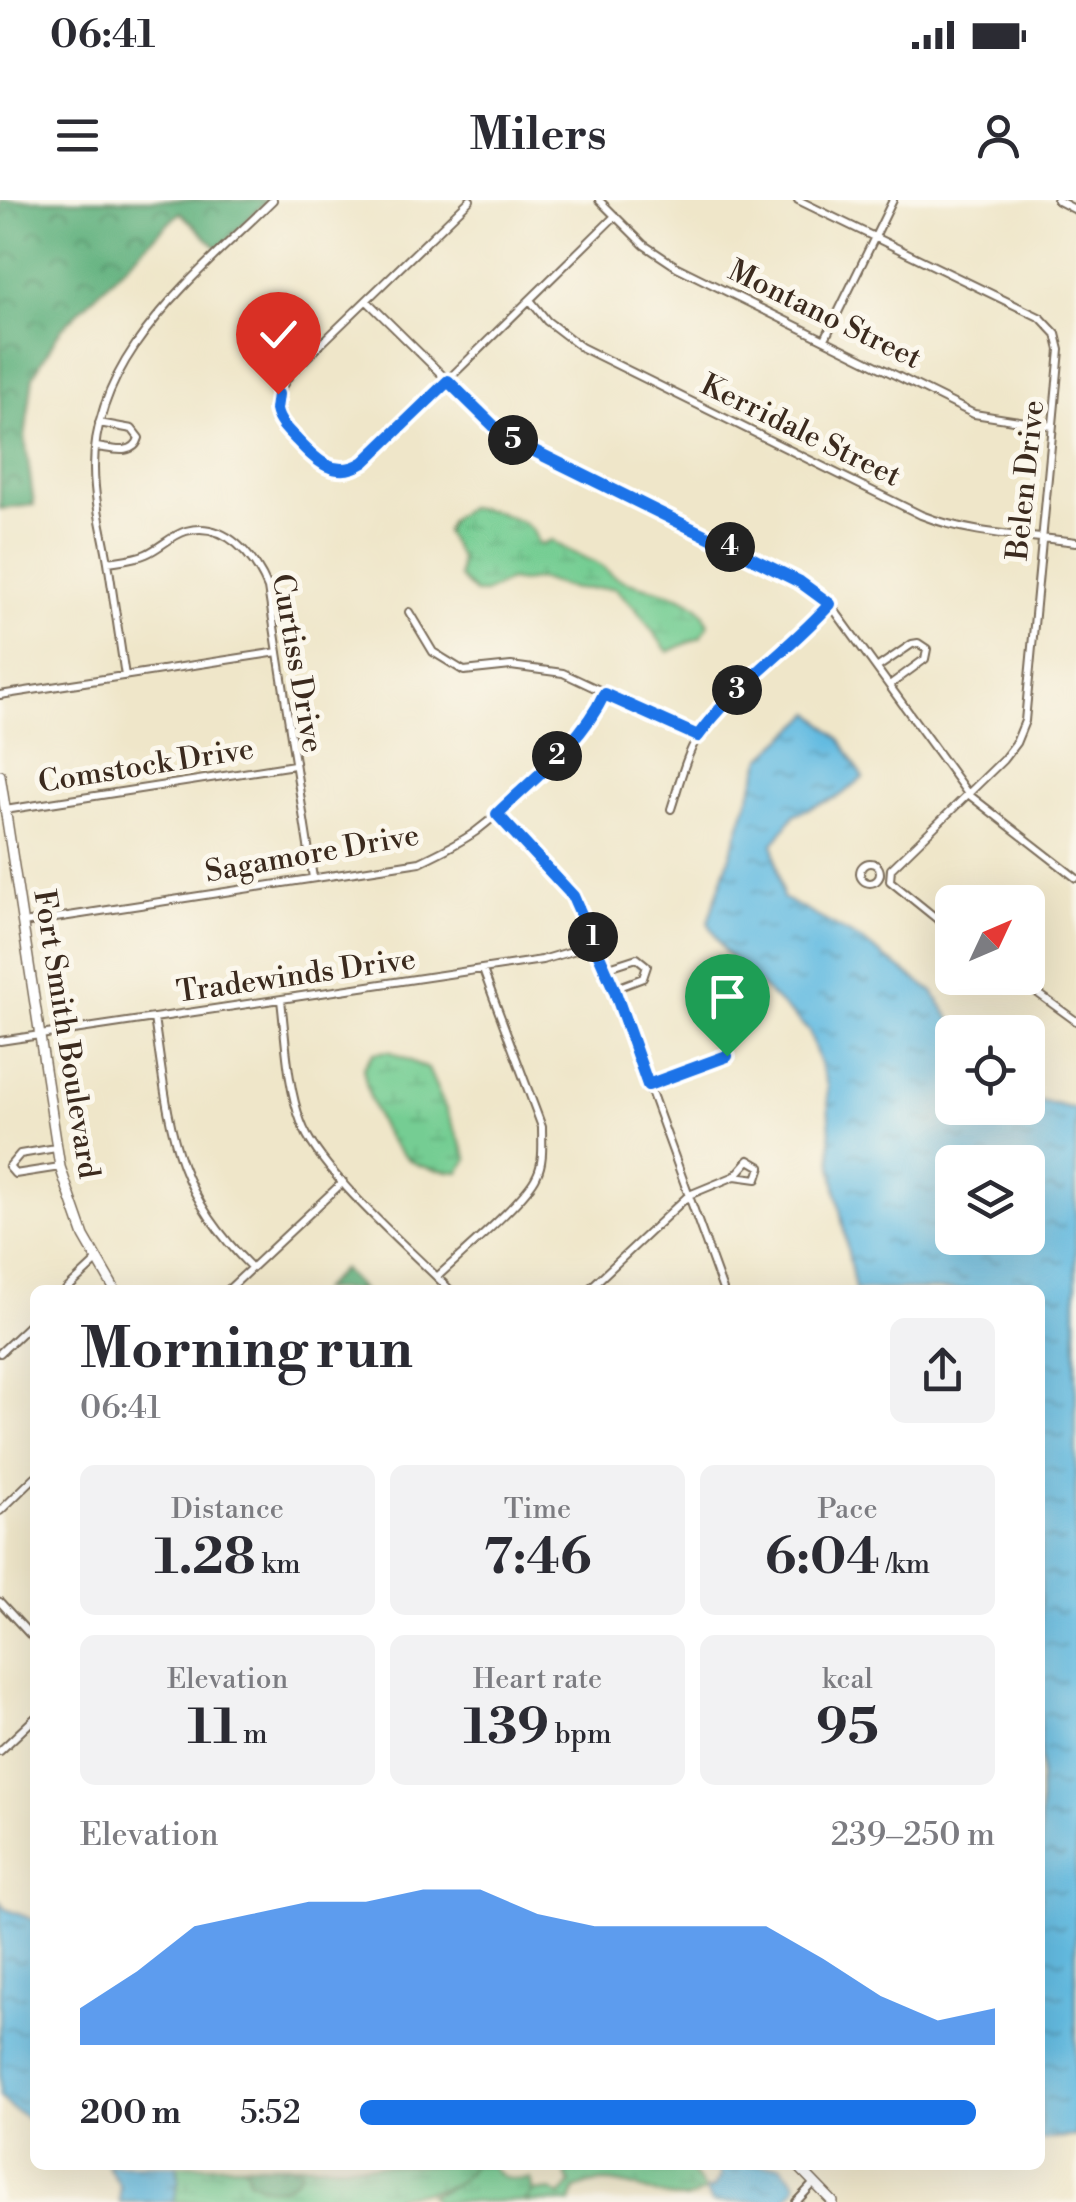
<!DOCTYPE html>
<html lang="en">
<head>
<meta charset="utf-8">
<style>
  :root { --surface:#fff; --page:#f2f2f3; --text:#2b2b33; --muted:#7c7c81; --accent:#1a73e8 }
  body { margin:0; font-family:"Libre Bodoni",serif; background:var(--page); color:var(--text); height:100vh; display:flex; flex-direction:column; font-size:38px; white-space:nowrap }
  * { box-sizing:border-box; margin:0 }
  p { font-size:32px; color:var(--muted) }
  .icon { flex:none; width:55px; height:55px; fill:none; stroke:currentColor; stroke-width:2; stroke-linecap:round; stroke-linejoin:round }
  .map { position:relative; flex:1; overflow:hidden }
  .panel { position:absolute; left:30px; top:1085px; width:1015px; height:885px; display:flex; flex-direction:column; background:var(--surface); border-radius:15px; box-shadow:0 10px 40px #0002 }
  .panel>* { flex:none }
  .needle { width:65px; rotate:46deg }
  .fabs { position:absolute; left:935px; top:685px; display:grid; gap:20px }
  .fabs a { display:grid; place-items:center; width:110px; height:110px; border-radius:15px; background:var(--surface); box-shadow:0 10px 40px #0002; font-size:50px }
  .pin { position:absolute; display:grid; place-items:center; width:85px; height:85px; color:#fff; margin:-102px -42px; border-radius:50% 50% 50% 0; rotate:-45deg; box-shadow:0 0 10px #0007 }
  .pin .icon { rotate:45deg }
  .km { position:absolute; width:50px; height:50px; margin:-25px; border-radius:50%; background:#222; color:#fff; font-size:28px; line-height:50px; text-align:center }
  .round { display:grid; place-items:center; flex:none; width:105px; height:105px; border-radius:15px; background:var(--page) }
  .overview { display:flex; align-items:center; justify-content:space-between; height:170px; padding:0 50px }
  h1 { font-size:55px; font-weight:700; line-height:75px }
  .stats { display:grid; grid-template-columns:repeat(3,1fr); gap:15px; height:170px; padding:10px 50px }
  .stats div { display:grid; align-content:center; border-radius:15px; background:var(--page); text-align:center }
  .stats b { font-size:50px; font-weight:700 }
  .stats small { font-size:28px; font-weight:400 }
  .stats p { font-size:28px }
  .chart { height:280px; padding:20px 50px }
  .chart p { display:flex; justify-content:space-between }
  .chart svg { width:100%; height:180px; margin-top:10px; fill:var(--accent); opacity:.7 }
  ul { padding:0 50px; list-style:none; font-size:32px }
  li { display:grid; grid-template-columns:160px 120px 1fr; align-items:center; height:75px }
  li i { height:25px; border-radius:12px; background:var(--accent) }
  .status { display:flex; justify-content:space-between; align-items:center; height:70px; padding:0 50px; background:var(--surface); direction:ltr }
  .status svg { height:28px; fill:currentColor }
  header { display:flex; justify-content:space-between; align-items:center; height:130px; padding:0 50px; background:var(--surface); font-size:45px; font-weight:700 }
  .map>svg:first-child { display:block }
  .grass { fill:url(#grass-tufts); stroke:#587c58; stroke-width:2.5 }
  .forest { fill:url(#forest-crowns); stroke:#4d6d4e; stroke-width:2.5 }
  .wetland { fill:url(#wetland-marsh); stroke:#587c58; stroke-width:2.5 }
  .water { fill:url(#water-ripples); stroke:#507280; stroke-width:2.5; fill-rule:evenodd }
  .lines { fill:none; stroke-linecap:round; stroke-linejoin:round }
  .street-casing { stroke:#7a6c5a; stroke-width:10 }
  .secondary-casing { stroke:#7a6c5a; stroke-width:12 }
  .street { stroke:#fff; stroke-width:6 }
  .secondary { stroke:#fff; stroke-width:9 }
  .route-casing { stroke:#fff; stroke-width:20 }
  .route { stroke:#1a73e8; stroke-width:12 }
  .labels { text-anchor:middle; stroke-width:10; stroke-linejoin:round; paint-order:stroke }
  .street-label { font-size:30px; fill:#3b2a1e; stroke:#fbf7ec }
</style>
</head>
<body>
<div class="status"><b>06:41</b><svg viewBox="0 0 49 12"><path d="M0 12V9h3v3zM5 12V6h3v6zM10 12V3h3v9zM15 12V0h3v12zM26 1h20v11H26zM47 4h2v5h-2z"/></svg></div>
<header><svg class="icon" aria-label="menu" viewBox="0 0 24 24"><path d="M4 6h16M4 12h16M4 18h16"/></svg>Milers<svg class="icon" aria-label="person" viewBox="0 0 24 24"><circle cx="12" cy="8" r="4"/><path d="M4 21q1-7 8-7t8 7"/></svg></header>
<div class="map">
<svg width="1076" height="2002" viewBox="0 0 1076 2002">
  <defs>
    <pattern id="grass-tufts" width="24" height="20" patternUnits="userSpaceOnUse" patternTransform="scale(2.5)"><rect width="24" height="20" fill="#74cd93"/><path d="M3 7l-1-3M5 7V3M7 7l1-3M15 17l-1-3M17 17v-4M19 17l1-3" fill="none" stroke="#65b07e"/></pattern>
    <pattern id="forest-crowns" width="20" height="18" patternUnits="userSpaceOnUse" patternTransform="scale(2.5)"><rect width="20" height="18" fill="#5fb07d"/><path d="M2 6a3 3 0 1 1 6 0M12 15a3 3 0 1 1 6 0" fill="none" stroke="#508f66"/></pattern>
    <pattern id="wetland-marsh" width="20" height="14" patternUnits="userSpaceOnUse" patternTransform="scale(2.5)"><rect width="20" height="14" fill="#74cd93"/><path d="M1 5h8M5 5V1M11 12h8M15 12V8" fill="none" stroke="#65b07e"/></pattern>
    <pattern id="water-ripples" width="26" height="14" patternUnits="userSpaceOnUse" patternTransform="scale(2.5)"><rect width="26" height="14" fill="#64bbe1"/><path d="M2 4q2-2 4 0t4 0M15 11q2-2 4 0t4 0" fill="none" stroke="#5498b6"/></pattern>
  </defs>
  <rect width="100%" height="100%" fill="#fbf7ec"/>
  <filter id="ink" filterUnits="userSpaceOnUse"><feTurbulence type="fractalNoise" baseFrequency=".01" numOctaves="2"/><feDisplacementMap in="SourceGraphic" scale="20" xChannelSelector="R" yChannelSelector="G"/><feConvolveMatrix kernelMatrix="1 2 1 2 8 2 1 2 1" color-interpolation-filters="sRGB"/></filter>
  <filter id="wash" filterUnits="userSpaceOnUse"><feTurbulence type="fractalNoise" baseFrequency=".0048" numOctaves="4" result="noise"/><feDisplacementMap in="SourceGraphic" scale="40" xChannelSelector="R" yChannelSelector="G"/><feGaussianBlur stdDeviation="2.25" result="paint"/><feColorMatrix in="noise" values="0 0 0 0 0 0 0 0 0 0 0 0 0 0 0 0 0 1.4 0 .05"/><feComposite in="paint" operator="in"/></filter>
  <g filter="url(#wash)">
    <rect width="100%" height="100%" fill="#efe6c9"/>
    <path class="grass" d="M473 1965H491C501 1980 514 1981 530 1979L533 1992 529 2001 435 2002 429 1995C446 1991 465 1980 473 1965Z"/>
    <path class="forest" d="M0 0H268L218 49 180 12 61 129 33 176 25 238 34 305 0 309Z
      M342 1069 362 1090H321Z
      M242 1965H298L301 1972C286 1994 269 1991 247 1980Z"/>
    <path class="wetland" d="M468 307 494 311 524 323 533 331 539 345 552 340C567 353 585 356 602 366 606 368 609 374 614 376 640 392 702 388 708 426L701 437 668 452 636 409 615 388 574 389 539 379 522 382 509 380 485 393H475L459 377 460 358 445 332 450 320Z
      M389 851 428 869 468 959 459 972C446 971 431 970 419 965 384 950 369 902 363 868L374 853Z
      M177 1965H242L247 1971 248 1980C269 1991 286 1994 301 1972L298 1965H473C452 2002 413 1985 381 2002H174L179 1978Z
      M575 1965H686L706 1991C699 1994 690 1999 684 1999 650 1998 612 1968 575 1990L571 2002H525L533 1992 551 1990 560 1996 571 1984 566 1975Z"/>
    <path class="water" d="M812 513 841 540 863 578 840 596 795 614 773 644 783 698 861 740 933 792 959 832H952V908H1028V898L1076 909V1936L1040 1940V1090H855L832 966 827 885 809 831 724 751 708 722 762 558ZM952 962H1028V1038H952Z
      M0 1701 5 1709 35 1720V1922L11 1908 0 1896Z
      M107 1965H177L179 1978 174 2002H120V1986Z
      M714 1965H780L796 1982 795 1988 783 2002H712L706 1991 714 1988 722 1975Z"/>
  </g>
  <g filter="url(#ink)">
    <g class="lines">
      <g class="street-casing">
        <path id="street" d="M470 0 290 174C283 185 274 198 277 212 279 223 288 231 295 238 316 260 334 281 364 262L615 16
          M599 0 644 45 677 67 974 214 1052 226
          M798 0 1041 118 1056 134 1060 150 1025 521 1016 543 1003 560 891 669 890 681 952 731
          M1057 0 1076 10
          M530 100 547 121 581 147 921 315C971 335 1023 335 1076 342
          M367 101 504 236 800 382 830 404 968 594 1076 678
          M825 139 893 0
          M97 247C112 249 134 256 139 238L132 229 99 223
          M108 362C120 360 135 359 146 354 160 348 172 335 186 331 225 320 255 357 268 388L313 678
          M409 412 433 452 464 471 511 466 563 473 697 536
          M878 467 912 444 918 443 927 449 925 459 891 484
          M125 476C119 438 114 400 108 362 104 337 97 312 95 287 82 162 194 78 273 0
          M0 495 278 452
          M671 609C679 585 685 558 698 536 726 484 790 449 830 404
          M5 610 294 565
          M497 614 554 674 573 696 584 717 614 789 723 1090
          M860 673a10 10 0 1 1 20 0a10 10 0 1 1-20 0Z
          M23 723 420 662C439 653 458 644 475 632 513 603 585 536 604 494
          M606 768 637 758 647 766 643 778 614 789
          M1017 778 1076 821
          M281 800C286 840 287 885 301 922 318 971 411 1050 450 1090
          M154 818C170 924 170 987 251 1067
          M0 841 542 760 596 744
          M648 885 727 856
          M56 948 20 954 9 967 15 974 60 967
          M437 1077C459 1056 527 999 537 975 544 961 542 943 542 927L483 770
          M66 1090 96 1062
          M228 1090 343 982
          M588 1090 689 995 735 976 757 979 761 967 749 960 735 976
          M0 1153 35 1120
          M0 1311 35 1277
          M0 1402 35 1440
          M0 1551 35 1518
          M796 2002 814 1983"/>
      </g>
      <g class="secondary-casing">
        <path id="secondary" d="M0 575 60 967 84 1036 115 1090
          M797 1965 833 2002"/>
      </g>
      <use href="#street" class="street"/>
      <use href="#secondary" class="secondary"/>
    </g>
  </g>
  <g class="lines" filter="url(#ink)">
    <g class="route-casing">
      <path id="route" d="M278 194C278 195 276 209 276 210 278 221 287 230 295 238 315 259 334 281 364 262L448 181 504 236 800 382 830 404C788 451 735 485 698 536L604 494C582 542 534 578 497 614L573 696 614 789 648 885 727 856"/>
    </g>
    <use href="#route" class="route"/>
  </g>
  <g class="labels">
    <g class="street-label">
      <text transform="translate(825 114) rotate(26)" y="10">Montano Street</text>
      <text transform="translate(801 230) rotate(26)" y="10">Kerridale Street</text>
      <text transform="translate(1025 280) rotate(-84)" y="10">Belen Drive</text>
      <text transform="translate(298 463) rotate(80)" y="10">Curtiss Drive</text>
      <text transform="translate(146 565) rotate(-9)" y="10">Comstock Drive</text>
      <text transform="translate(312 653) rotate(-10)" y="10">Sagamore Drive</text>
      <text transform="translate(296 775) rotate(-8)" y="10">Tradewinds Drive</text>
      <text transform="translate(67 834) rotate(81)" y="10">Fort Smith Boulevard</text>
    </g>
  </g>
</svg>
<div class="fabs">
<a><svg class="needle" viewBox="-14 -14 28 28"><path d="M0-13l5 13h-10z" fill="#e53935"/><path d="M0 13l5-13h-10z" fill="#7c7c81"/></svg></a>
<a><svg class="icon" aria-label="locate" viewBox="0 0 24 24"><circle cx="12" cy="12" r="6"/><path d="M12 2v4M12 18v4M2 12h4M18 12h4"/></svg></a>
<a><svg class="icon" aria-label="layers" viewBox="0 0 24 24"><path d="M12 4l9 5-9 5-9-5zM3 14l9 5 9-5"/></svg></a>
</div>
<div class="pin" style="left:727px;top:856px;background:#1e9e55"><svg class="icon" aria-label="arrive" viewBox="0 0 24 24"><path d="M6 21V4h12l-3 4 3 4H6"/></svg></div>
<div class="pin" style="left:278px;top:194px;background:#d93025"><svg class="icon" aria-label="check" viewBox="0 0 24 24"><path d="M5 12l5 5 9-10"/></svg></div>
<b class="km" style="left:593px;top:737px">1</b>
<b class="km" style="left:557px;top:556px">2</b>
<b class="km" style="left:737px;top:490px">3</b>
<b class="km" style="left:730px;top:347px">4</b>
<b class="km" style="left:513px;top:240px">5</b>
<section class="panel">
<div class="overview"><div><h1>Morning run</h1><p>06:41</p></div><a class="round"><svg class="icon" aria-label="share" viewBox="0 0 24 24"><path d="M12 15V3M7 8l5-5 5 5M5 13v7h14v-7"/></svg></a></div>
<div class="stats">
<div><p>Distance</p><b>1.28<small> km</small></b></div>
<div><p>Time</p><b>7:46</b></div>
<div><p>Pace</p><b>6:04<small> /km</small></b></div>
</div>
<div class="stats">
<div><p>Elevation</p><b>11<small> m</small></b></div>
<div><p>Heart rate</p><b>139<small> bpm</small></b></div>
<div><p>kcal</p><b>95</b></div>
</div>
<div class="chart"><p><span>Elevation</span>239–250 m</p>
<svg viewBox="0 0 160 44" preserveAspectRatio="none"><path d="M0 44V35L10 26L20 15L30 12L40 9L50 9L60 6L70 6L80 12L90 15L100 15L110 15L120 15L130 23L140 32L150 38L160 35V44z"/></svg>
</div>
<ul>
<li><b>200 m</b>5:52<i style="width:97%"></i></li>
</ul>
</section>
</div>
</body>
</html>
